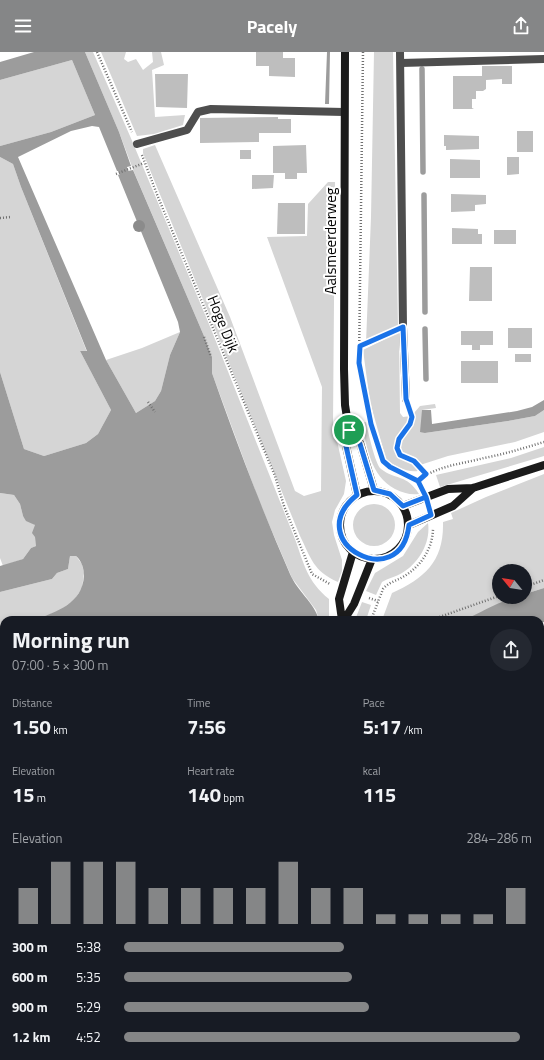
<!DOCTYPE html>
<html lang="en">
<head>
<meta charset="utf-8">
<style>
  :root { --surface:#171b24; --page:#242831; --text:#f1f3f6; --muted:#9ea1a6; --accent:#858687 }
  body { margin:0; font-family:"Titillium Web",sans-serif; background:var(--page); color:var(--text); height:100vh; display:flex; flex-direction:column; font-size:15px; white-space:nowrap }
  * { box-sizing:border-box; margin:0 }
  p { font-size:13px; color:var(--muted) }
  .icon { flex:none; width:22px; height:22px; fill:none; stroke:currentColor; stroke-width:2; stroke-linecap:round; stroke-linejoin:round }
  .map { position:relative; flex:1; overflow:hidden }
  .drawer { position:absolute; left:0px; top:564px; width:544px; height:444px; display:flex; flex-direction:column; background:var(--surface); border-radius:12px 12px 0 0; box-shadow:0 2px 6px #0003 }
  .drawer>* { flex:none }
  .needle { width:26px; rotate:300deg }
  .buttons { position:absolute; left:492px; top:512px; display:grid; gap:8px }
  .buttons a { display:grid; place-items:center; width:40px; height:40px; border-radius:50%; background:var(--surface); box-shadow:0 2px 6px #0003; font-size:20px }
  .pin { position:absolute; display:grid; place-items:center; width:34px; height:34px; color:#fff; margin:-17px; border:2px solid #fff; border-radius:50%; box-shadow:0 1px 4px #0007 }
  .round { display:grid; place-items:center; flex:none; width:42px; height:42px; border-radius:21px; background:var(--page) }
  .overview { display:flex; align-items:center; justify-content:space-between; height:68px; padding:0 12px }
  h1 { font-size:22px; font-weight:700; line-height:30px }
  .figures { display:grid; grid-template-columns:repeat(3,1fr); gap:6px; height:68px; padding:4px 12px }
  .figures div { display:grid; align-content:center }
  .figures b { font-size:20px; font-weight:700 }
  .figures small { font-size:11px; font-weight:400 }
  .figures p { font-size:11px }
  .chart { height:112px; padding:8px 12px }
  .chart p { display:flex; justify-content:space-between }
  .chart svg { width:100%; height:72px; margin-top:4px; stroke:var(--accent); stroke-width:6 }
  ul { padding:0 12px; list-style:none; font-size:13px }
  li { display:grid; grid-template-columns:64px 48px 1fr; align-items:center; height:30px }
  li i { height:10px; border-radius:5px; background:var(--accent) }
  header { display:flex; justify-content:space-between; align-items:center; height:52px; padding:0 12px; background:var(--accent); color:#fff; font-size:18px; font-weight:700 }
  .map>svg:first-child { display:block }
  .green { fill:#d5d5d5 }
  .water { fill:#9c9c9c; fill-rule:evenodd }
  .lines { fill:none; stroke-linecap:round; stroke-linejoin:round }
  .stream { stroke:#9c9c9c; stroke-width:5.5 }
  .building { fill:#bebebe }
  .path { stroke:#707070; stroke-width:2.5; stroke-dasharray:1 2; stroke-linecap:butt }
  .lane { stroke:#4e4e4e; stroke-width:8 }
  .street { stroke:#4e4e4e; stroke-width:8 }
  .secondary { stroke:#1b1b1b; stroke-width:8 }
  .tree { fill:#8b8b8b }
  .route-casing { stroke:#fff; stroke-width:8 }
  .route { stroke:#1a73e8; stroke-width:5 }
  .labels { text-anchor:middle; stroke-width:4; stroke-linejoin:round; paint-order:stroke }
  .street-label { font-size:15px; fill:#000; stroke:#fff }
</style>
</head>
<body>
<header><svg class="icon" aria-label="menu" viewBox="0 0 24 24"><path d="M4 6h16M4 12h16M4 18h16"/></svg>Pacely<svg class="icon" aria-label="share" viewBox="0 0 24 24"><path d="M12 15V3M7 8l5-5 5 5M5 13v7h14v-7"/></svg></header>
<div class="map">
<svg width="544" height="1008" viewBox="0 0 544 1008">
  <rect width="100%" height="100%" fill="#fff"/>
  <path class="green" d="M85 0H93L130 84 209 272 295 487C304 512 307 529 329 547V568H319L316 558 292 526 259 449 212 321V305L204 284 134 120 119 80Z
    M101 0H126L124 7 128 10 136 7 143 18 153 10 152 0H161L164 13 152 18 155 65 185 63 183 73 154 82 137 84Z
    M374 0H393L398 274 366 291 371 165Z
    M72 8 95 63 51 80 0 94V28Z
    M155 93 230 265 295 439 304 444 321 439 322 335 267 185 307 184 308 152 328 130H335L333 371 346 429 344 442 335 458 332 470 334 483 342 508V519L338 530C313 519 311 506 300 484L143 101V97Z
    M0 105 13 112 21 135 87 300 80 299 111 358 98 382 86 391 44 404 24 397 0 320Z
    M180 280 170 303 161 339 155 349 136 361 106 308 142 296Z
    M399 280 400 361 403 365 411 364C409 376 396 383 395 396L400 405 416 414 418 419C408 421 393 414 386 407L370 350 363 298Z
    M435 352 436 356 422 358 425 381 508 369 535 364 544 358V380L515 390 448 404 420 413 401 401 399 392 413 372 414 361 420 354Z
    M366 370C368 379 375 412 381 417 395 428 407 422 419 442 410 443 403 441 395 437 370 423 368 397 361 371Z
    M544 395V404L440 435 436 423 511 406Z
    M544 422V536L525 542V519H499V545H517L464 568H382L392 541C425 526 444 509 443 470L453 467 451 461 486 445Z
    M0 441 14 443 20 452 23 464 35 473 36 494 31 496 23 507 3 514 0 506Z
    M353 473a21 21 0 1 1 42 0a21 21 0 1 1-42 0Z
    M428 471C431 490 419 511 402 521 396 525 388 526 382 530L376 543 366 539 375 521 403 504 418 480Z
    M70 504H76L82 512 84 521 82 536 75 547 61 558 35 568H4V580L0 582V540L52 527 57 521 68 517Z
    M362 550 371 553 366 568H355Z
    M544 808V1008H541L542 942H540V809Z
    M367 1004H412V1008H367Z
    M419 1004H505V1008H418Z"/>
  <path class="water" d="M34 0H85L119 80 131 114 127 115 128 119 133 118 204 284 212 305V321C236 389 261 456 290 522 297 539 314 550 319 568H35C57 559 82 552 84 524 84 517 82 509 76 504H70L68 517 57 521 52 527 0 540V514L23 507 31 496 36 494 35 485 32 481 35 473 26 469 23 464 20 452 14 443 0 441V320L24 397 44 404 86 391 98 382 111 358 80 299H87L21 135 13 112 0 105V94L51 80 95 63 72 8 0 28V10ZM92 74 99 75 117 119H118L120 122 118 123 178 270 180 280 170 303 161 339 155 349 136 361 106 308 18 105 71 79Z
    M327 0H330L329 52H325Z
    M544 348V358L535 364 508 369 425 381 420 380 422 358H431L432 372 517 359 532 355Z
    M544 536V570L540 571V568H464C483 560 504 545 525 545V542Z
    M4 580V758L0 759V582Z"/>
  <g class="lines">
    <path class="stream" d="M422 17 423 120
      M424 143 425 260
      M425 277 426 327"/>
  </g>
  <path class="building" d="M256 0H283V6H295V25L269 24V14H256Z
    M482 14H512V32H502V27L486 28V37L483 39H476V47H472V56L474 57H453V24H482Z
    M155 22H188L187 56 156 55Z
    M278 65V67H291V81H259V90L200 91V66Z
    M517 79H533V100H517Z
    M444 83 479 84V97L446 98V94H444Z
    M306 93 307 121H297V127H285V121H273V94Z
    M240 98H251V107H240Z
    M507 105H519V122L507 123Z
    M450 107 480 108V126H450Z
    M252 123H274L273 136 252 137Z
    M451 142 486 143V152L475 153V159L451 160Z
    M278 151H305V182H277Z
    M452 176 478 177V182H482V192H452Z
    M494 178H516V192H494Z
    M470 215H492V249H469Z
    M508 276H532V296H508Z
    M461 279H493V293H480V298H472V293H461Z
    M515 302H531V310H515Z
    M461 309H498V331H461Z
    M4 1003V1004H69L58 1008H0V1005Z
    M232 1004H255L256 1008H222Z
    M506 1004H538V1008H506Z"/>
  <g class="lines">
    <path class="path" d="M97 0 132 80
      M363 0 359 311 371 372 383 409 390 415 418 429 421 435
      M142 103 158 145 275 424 284 454 312 522 330 532
      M116 122 144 111
      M0 166 11 165
      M204 285 211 305
      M360 294 392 280
      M148 350 155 360
      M410 358C416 373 400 382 397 396L400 403 413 409 427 422
      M418 429C435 414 462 412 484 406 505 402 524 396 544 390
      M525 535 544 528
      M369 546 378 549
      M371 568 383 537C388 531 395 529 401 526 420 516 433 497 433 476
      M431 568 499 544
      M540 586 544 585
      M364 1004V1008"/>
    <path class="lane" d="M401 11 544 7
      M137 92 187 78 198 60 211 57 344 60"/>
    <path class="street" d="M400 0 403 275 406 347
      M0 780 4 778
      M0 804 4 806
      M117 1004 119 1008
      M329 1008V1004"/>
    <path class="secondary" d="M345 0 344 317 345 353 349 378 346 394 357 443
      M349 378 360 391 374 438
      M340 473a34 34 0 1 1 68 0a34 34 0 1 1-68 0Z
      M403 454 448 437 473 436 544 413
      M409 473 453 454 473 436
      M342 568 339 547 353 500
      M344 568 354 552 372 507
      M540 629 544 628"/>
  </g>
  <circle class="tree" cx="139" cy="174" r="6"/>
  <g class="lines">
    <g class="route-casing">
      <path id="route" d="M349 378 346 394 357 443C299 489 401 544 409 473L431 463 426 445 418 429 426 422 414 409 400 403 397 396 399 387 410 372 412 365 406 347 403 275 360 294 359 311 371 372 383 409 390 415 418 429 426 445 403 454 390 442 374 438 360 392 349 378"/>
    </g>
    <use href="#route" class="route"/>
  </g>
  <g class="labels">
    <g class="street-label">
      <text transform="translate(331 189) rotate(-90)" y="5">Aalsmeerderweg</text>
      <text transform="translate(223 272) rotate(68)" y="5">Hoge Dijk</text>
    </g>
  </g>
</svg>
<div class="buttons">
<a><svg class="needle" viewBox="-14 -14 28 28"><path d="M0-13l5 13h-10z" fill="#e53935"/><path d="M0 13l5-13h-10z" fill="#9ea1a6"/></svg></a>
</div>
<div class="pin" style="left:349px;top:378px;background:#1e9e55"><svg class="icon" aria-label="arrive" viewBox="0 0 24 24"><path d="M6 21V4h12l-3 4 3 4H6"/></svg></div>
<section class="drawer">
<div class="overview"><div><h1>Morning run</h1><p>07:00 · 5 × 300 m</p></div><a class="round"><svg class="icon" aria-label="share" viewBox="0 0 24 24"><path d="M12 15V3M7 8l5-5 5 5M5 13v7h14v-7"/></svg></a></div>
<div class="figures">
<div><p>Distance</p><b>1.50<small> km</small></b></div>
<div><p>Time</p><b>7:56</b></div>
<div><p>Pace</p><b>5:17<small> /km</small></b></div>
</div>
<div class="figures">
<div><p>Elevation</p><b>15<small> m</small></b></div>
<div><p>Heart rate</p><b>140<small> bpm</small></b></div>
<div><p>kcal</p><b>115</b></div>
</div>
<div class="chart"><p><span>Elevation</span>284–286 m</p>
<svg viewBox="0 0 160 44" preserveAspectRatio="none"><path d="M5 44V22M15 44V6M25 44V6M35 44V6M45 44V22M55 44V22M65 44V22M75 44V22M85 44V6M95 44V22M105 44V22M115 44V38M125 44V38M135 44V38M145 44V38M155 44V22"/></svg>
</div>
<ul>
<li><b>300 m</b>5:38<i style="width:54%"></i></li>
<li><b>600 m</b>5:35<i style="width:56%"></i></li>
<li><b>900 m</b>5:29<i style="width:60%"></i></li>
<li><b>1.2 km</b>4:52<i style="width:97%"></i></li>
</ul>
</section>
</div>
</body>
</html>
